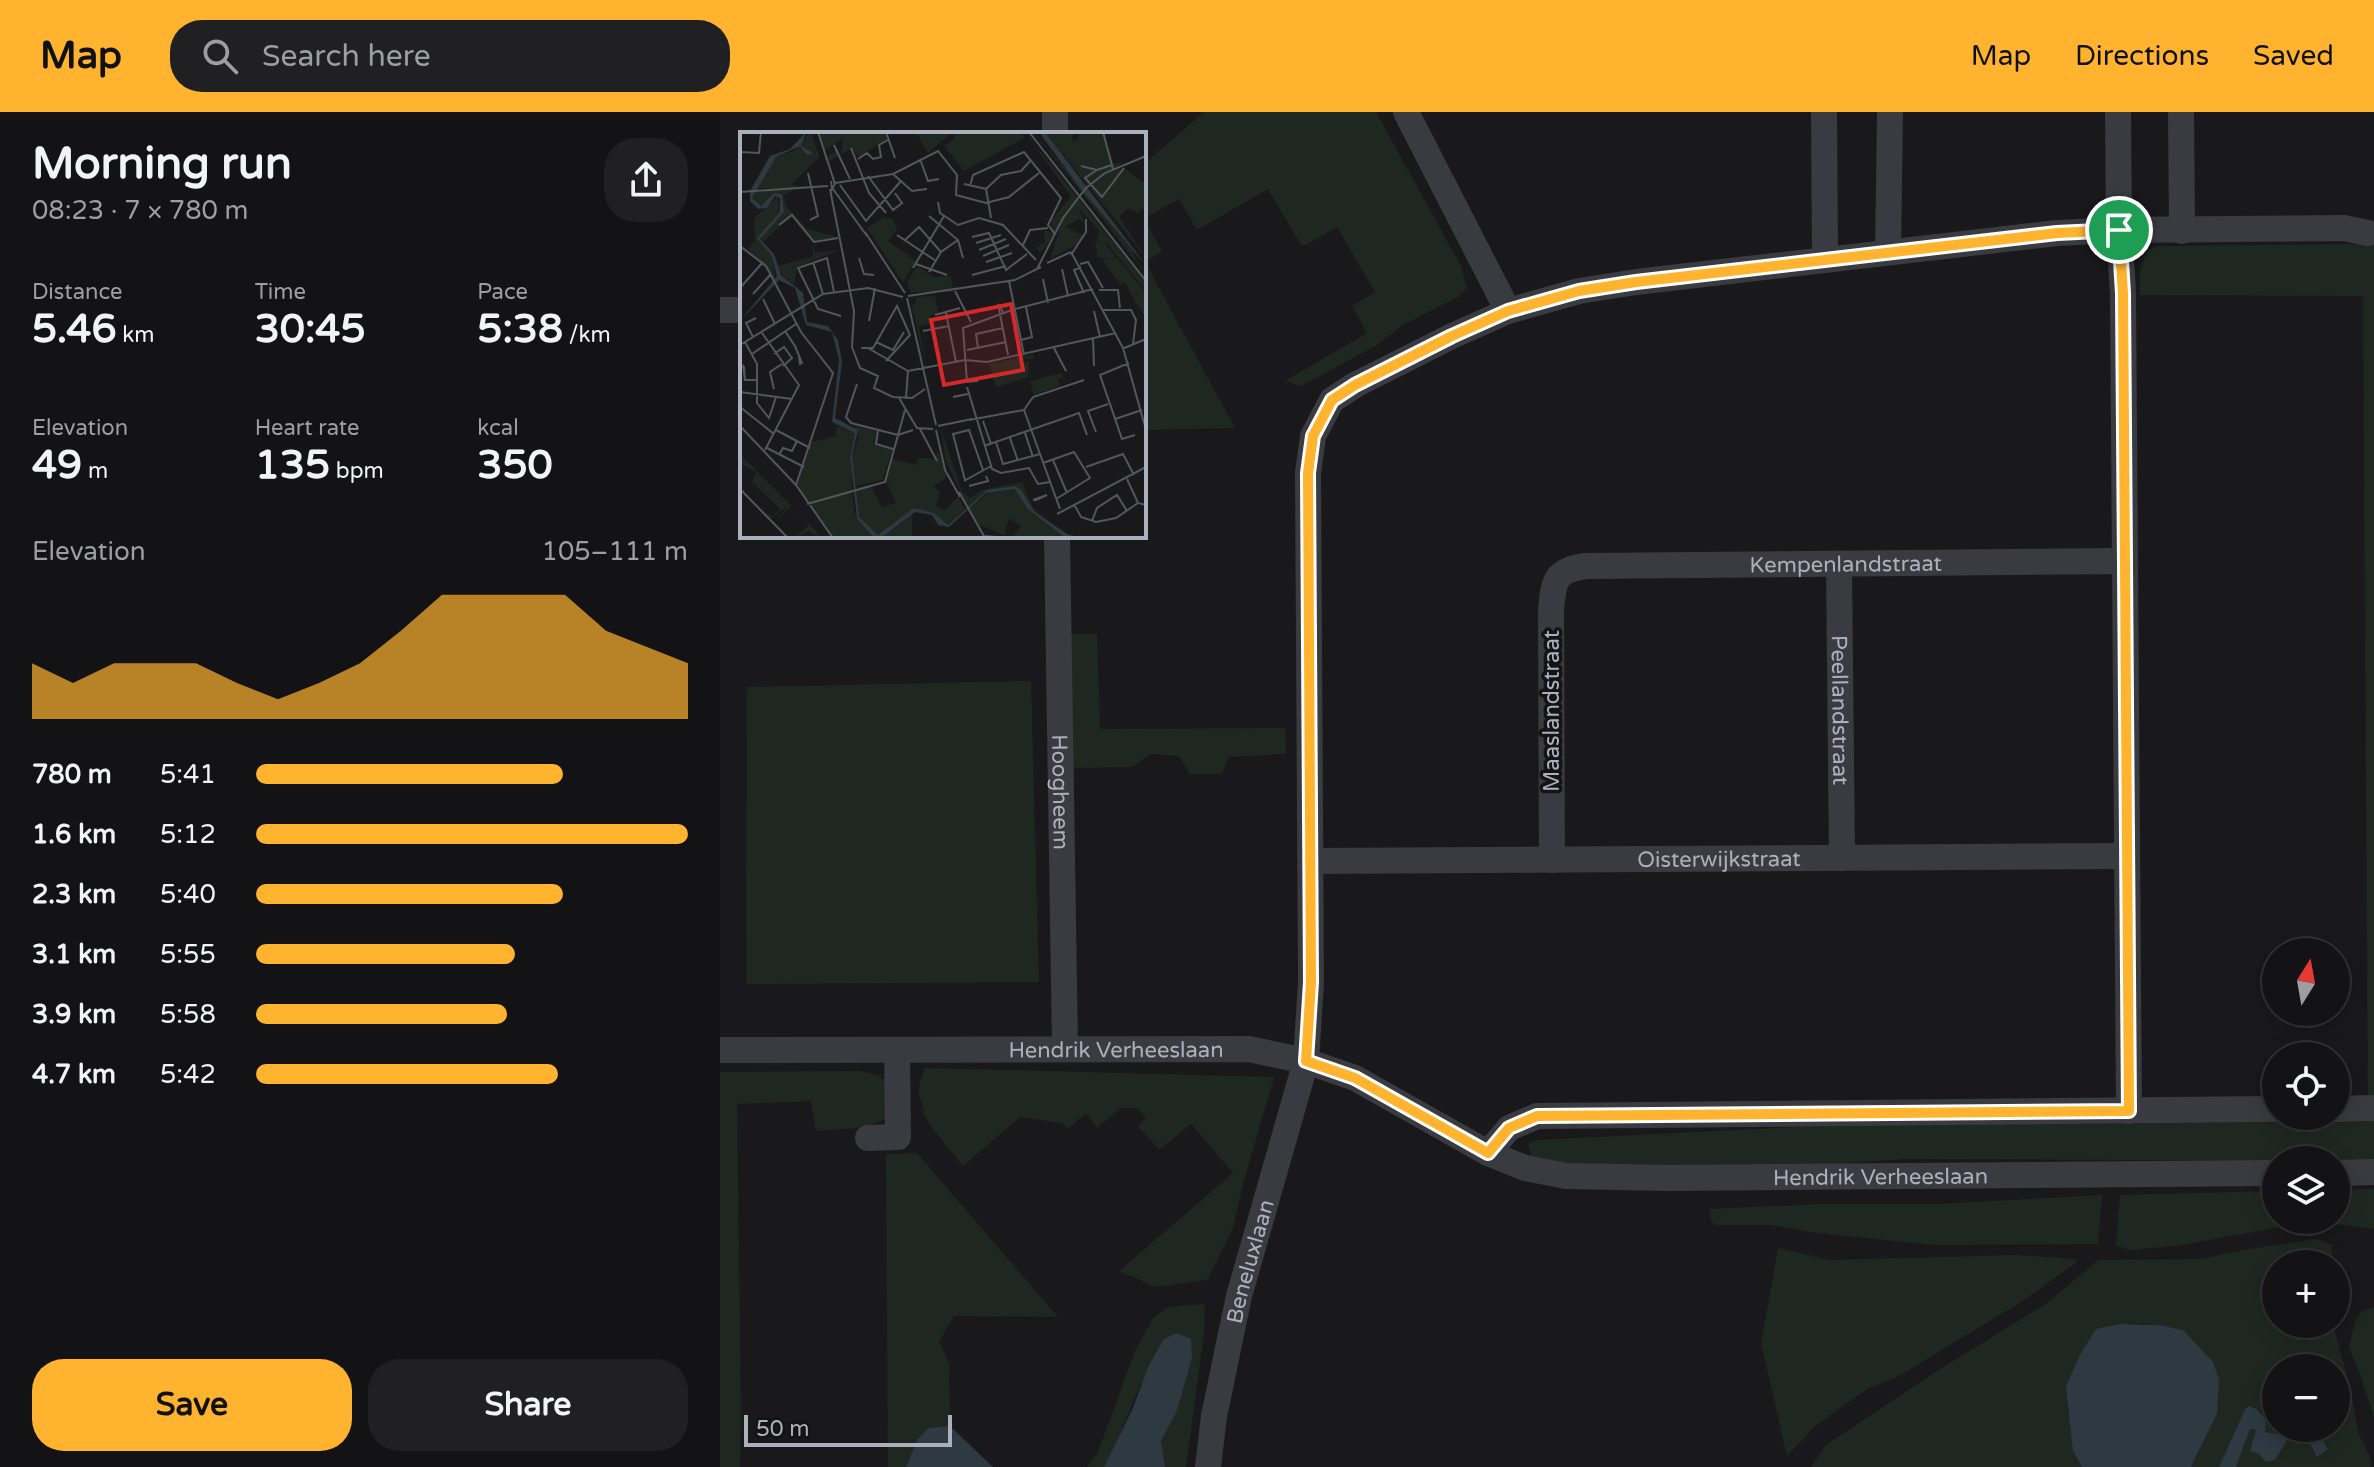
<!DOCTYPE html>
<html lang="en">
<head>
<meta charset="utf-8">
<style>
  :root { --surface:#131315; --page:#202022; --text:#f1f3f6; --muted:#9d9ea0; --line:#323234; --accent:#ffb32e }
  body { margin:0; font-family:"Varela Round",sans-serif; background:var(--page); color:var(--text); height:100vh; display:flex; flex-direction:column; font-size:30px; white-space:nowrap }
  * { box-sizing:border-box; margin:0 }
  p { font-size:26px; color:var(--muted) }
  .icon { flex:none; width:44px; height:44px; fill:none; stroke:currentColor; stroke-width:2; stroke-linecap:round; stroke-linejoin:round }
  .map { position:relative; flex:1; overflow:hidden }
  .drawer { display:flex; flex-direction:column; background:var(--surface); width:720px }
  .drawer>* { flex:none }
  .needle { width:52px; rotate:11deg }
  .fabs { position:absolute; left:1542px; top:826px; display:grid; gap:16px }
  .fabs a { display:grid; place-items:center; width:88px; height:88px; border-radius:50%; background:var(--surface); box-shadow:0 4px 20px #0003,0 0 0 2px var(--line); font-size:40px }
  .scale { position:absolute; left:24px; bottom:20px; width:208px; box-sizing:border-box; padding-left:8px; border:4px solid #abb1bc; border-top:0; font-size:22px; line-height:28px; white-space:nowrap; color:#abb1bc; -webkit-text-stroke:6px #141417; paint-order:stroke }
  .pin { position:absolute; display:grid; place-items:center; width:68px; height:68px; color:#fff; margin:-34px; border:4px solid #fff; border-radius:50%; box-shadow:0 2px 8px #0007 }
  .round { display:grid; place-items:center; flex:none; width:84px; height:84px; border-radius:32px; background:var(--page) }
  .headline { display:flex; align-items:center; justify-content:space-between; height:136px; padding:0 32px }
  h1 { font-size:44px; font-weight:800; line-height:60px }
  .figures { display:grid; grid-template-columns:repeat(3,1fr); gap:12px; height:136px; padding:8px 32px }
  .figures div { display:grid; align-content:center }
  .figures b { font-size:40px; font-weight:800 }
  .figures small { font-size:22px; font-weight:400 }
  .figures p { font-size:22px }
  .chart { height:224px; padding:16px 32px }
  .chart p { display:flex; justify-content:space-between }
  .chart svg { width:100%; height:144px; margin-top:8px; fill:var(--accent); opacity:.7 }
  .cta { display:flex; gap:16px; margin-top:auto; padding:16px 32px }
  .cta a { flex:1; height:92px; border-radius:32px; background:var(--accent); color:#111; font-size:32px; font-weight:800; line-height:92px; text-align:center }
  .cta a+a { background:var(--page); color:var(--text) }
  ul { padding:0 32px; list-style:none; font-size:26px }
  li { display:grid; grid-template-columns:128px 96px 1fr; align-items:center; height:60px }
  li i { height:20px; border-radius:10px; background:var(--accent) }
  header { display:flex; align-items:center; gap:48px; box-sizing:border-box; height:112px; padding:0 40px; background:var(--accent); color:#111 }
  header strong { font-size:38px }
  nav { display:flex; gap:44px; margin-inline-start:auto; font-size:28px }
  .search { width:560px; height:72px; background:var(--page); display:flex; align-items:center; gap:20px; box-sizing:border-box; padding:0 28px; border-radius:32px; color:var(--muted); font-size:30px }
  main { display:flex; flex:1; min-height:0 }
  .map>svg:first-child { display:block }
  .green { fill:#1f2820 }
  .water { fill:#2e3942 }
  .lines { fill:none; stroke-linecap:round; stroke-linejoin:round }
  .street { stroke:#3a3b41; stroke-width:26 }
  .route-casing { stroke:#fff; stroke-width:16 }
  .route { stroke:#ffb32e; stroke-width:10 }
  .labels { text-anchor:middle; stroke-width:7; stroke-linejoin:round; paint-order:stroke }
  .street-label { font-size:22px; fill:#abb1bc; stroke:#141417 }
  .inset-road { fill:none; stroke:#53565c; stroke-width:2 }
  .view { fill:#d62828; fill-opacity:0.15; stroke:#d62828; stroke-width:4 }
  .inset-edge { fill:none; stroke:#abb1bc; stroke-width:4 }
</style>
</head>
<body>
<header>
<strong>Map</strong>
<div class="search"><svg class="icon" aria-label="search" viewBox="0 0 24 24"><circle cx="10" cy="10" r="6"/><path d="M15 15l6 6"/></svg>Search here</div>
<nav><a>Map</a><a>Directions</a><a>Saved</a></nav>
</header>
<main>
<section class="drawer">
<div class="headline"><div><h1>Morning run</h1><p>08:23 · 7 × 780 m</p></div><a class="round"><svg class="icon" aria-label="share" viewBox="0 0 24 24"><path d="M12 15V3M7 8l5-5 5 5M5 13v7h14v-7"/></svg></a></div>
<div class="figures">
<div><p>Distance</p><b>5.46<small> km</small></b></div>
<div><p>Time</p><b>30:45</b></div>
<div><p>Pace</p><b>5:38<small> /km</small></b></div>
</div>
<div class="figures">
<div><p>Elevation</p><b>49<small> m</small></b></div>
<div><p>Heart rate</p><b>135<small> bpm</small></b></div>
<div><p>kcal</p><b>350</b></div>
</div>
<div class="chart"><p><span>Elevation</span>105–111 m</p>
<svg viewBox="0 0 160 44" preserveAspectRatio="none"><path d="M0 44V27L10 33L20 27L30 27L40 27L50 33L60 38L70 33L80 27L90 17L100 6L110 6L120 6L130 6L140 17L150 22L160 27V44z"/></svg>
</div>
<ul>
<li><b>780 m</b>5:41<i style="width:71%"></i></li>
<li><b>1.6 km</b>5:12<i style="width:100%"></i></li>
<li><b>2.3 km</b>5:40<i style="width:71%"></i></li>
<li><b>3.1 km</b>5:55<i style="width:60%"></i></li>
<li><b>3.9 km</b>5:58<i style="width:58%"></i></li>
<li><b>4.7 km</b>5:42<i style="width:70%"></i></li>
</ul>
<div class="cta"><a>Save</a><a>Share</a></div>
</section>
<div class="map">
<svg width="1654" height="1355" viewBox="0 0 1654 1355">
  <rect width="100%" height="100%" fill="#19191c"/>
  <path class="green" d="M484 0H656L741 154 747 176 738 185 683 213 657 233 581 274 565 269 647 221 632 194 655 180 617 115 586 133H581L548 77 477 118 459 87 424 106V52Z
    M424 108 442 139 425 150 515 316 424 318Z
    M1654 132V1049L1185 1047 1054 1056 907 1059 812 1047 808 1031 817 1028 1113 1013 1646 1010 1648 998 1643 184 1420 183V157L1427 139 1437 134Z
    M351 522H377L380 617 565 616 566 642 509 645 502 662H470L459 644 430 642 412 655 353 656Z
    M311 569 319 870 26 872 27 575Z
    M205 956 554 965 522 1076 513 1116 487 1168 436 1175 399 1159 513 1061 471 1012 439 1038 418 1014 426 1006 417 996H401L377 1016 366 1001 348 1017 342 1011 300 1005 243 1054 213 1017 203 1001C205 992 200 990 199 982 198 973 202 964 205 956Z
    M141 959 158 963 166 970V1006L149 1015 96 1019 91 989 17 992 21 1305 20 1355H0V960Z
    M197 1041 338 1205 234 1204 219 1230 229 1250 230 1314 208 1316 197 1328 186 1355H168L166 1042Z
    M1654 1077V1117L1592 1109 1462 1133 1412 1138 1396 1134 1400 1083 1556 1079V1108H1616V1078Z
    M1382 1083 1378 1132 1215 1133 1096 1121 1052 1113H996L991 1109 989 1097 1102 1092H1217Z
    M1597 1127 1612 1133V1152H1556V1212H1613L1631 1280 1639 1323 1650 1345 1651 1355H1516L1530 1317 1536 1318 1530 1339 1555 1348 1568 1327 1577 1321 1585 1323 1597 1345 1608 1337 1596 1316H1616V1256H1556V1316H1563L1556 1322 1545 1320 1525 1297 1499 1355H1471L1480 1338 1493 1250C1479 1237 1457 1219 1439 1214 1427 1210 1412 1212 1400 1212L1353 1339 1362 1355H1091L1106 1333 1214 1261 1327 1191 1378 1148 1481 1147 1523 1138Z
    M1058 1136 1109 1148 1298 1143 1353 1147 1357 1150 1301 1190 1177 1265 1147 1277 1095 1314 1067 1344 1041 1231Z
    M485 1192 484 1221 466 1355H445L441 1329 456 1301 443 1228C421 1267 406 1310 387 1351L384 1355H367L378 1340 415 1239 432 1207 448 1195Z
    M1654 1195V1305L1639 1260 1629 1235 1635 1210 1641 1200Z"/>
  <path class="water" d="M1400 1212 1438 1213 1463 1218 1493 1250 1499 1268 1497 1301 1471 1355H1362L1353 1339 1346 1274 1360 1243 1376 1217Z
    M456 1221 471 1227 472 1246 456 1301 441 1329 445 1355H384L413 1296 428 1255 443 1228Z
    M1529 1294 1537 1297 1546 1308 1545 1320 1556 1322 1563 1316H1596L1608 1337 1597 1345 1585 1323 1577 1321 1568 1327 1555 1348 1546 1350 1539 1342 1530 1339 1536 1318 1530 1317 1516 1355H1499L1525 1297Z
    M230 1314 273 1355H186L197 1328 208 1316Z"/>
  <g class="lines">
    <g class="street">
      <path d="M335 0V22"/>
      <path d="M686 0 788 199"/>
      <path d="M1104 0 1105 148"/>
      <path d="M1398 0 1399 118 1403 181 1409 999"/>
      <path d="M1461 0 1462 119"/>
      <path d="M1168 140 1170 0"/>
      <path d="M0 198H22"/>
      <path id="s1" d="M337 424 345 936"/>
      <path id="s2" d="M1119 452 1122 746"/>
      <path id="s3" d="M832 748 831 497C834 468 835 458 866 454L1404 449"/>
      <path id="s4" d="M591 749 1407 744"/>
      <path id="s5" d="M0 938 529 937 586 949 635 966 768 1041 805 1056 846 1064 949 1066 1556 1061"/>
      <path d="M1616 997 1652 996"/>
      <path d="M148 1026 178 1025 177 938"/>
      <path d="M768 1041 789 1016 817 1004 1556 997"/>
      <path d="M1616 1061 1654 1060"/>
      <path id="s6" d="M488 1355 494 1304 519 1184 586 949 591 870 588 361 593 324 612 288 635 273 732 224 788 199 859 179 916 170 1337 121 1399 118 1624 116 1648 121"/>
    </g>
  </g>
  <g class="lines">
    <g class="route-casing">
      <path id="route" d="M1399 118 1403 181 1409 999 817 1004 789 1016 768 1041 635 966 586 949 591 870 588 361 593 324 612 288 635 273 732 224 788 199 859 179 916 170 1337 121Z"/>
    </g>
    <use href="#route" class="route"/>
  </g>
  <g class="labels">
    <g class="street-label">
      <text dy="8" stroke="none"><textPath href="#s3" startOffset="574">Kempenlandstraat</textPath></text>
      <text transform="translate(831 599) rotate(-90)" y="8">Maaslandstraat</text>
      <text dy="8" stroke="none"><textPath href="#s2" startOffset="146">Peellandstraat</textPath></text>
      <text dy="8" stroke="none"><textPath href="#s1" startOffset="256">Hoogheem</textPath></text>
      <text dy="8" stroke="none"><textPath href="#s4" startOffset="408">Oisterwijkstraat</textPath></text>
      <text dy="8" stroke="none"><textPath href="#s5" startOffset="396">Hendrik Verheeslaan</textPath></text>
      <text dy="8" stroke="none"><textPath href="#s5" startOffset="1188">Hendrik Verheeslaan</textPath></text>
      <text dy="8" stroke="none"><textPath href="#s6" startOffset="210">Beneluxlaan</textPath></text>
    </g>
  </g>
  <g transform="translate(20 20)">
    <rect width="406" height="406" fill="#19191c"/>
    <path d="M70 0 80 25 52 52 62 57 15 56 36 25 54 19ZM79 0H145L147 7 119 25 112 17 101 22 103 6 84 19 87 25 97 18 100 23 90 29 85 28ZM176 0H212L188 21ZM213 0H280L284 6 224 39 204 14 215 7ZM285 0 406 151V159L367 111 357 109 359 99 338 75 346 93 339 87 324 95 344 103 338 112 310 127 321 93 296 127 300 120 296 116 305 110 304 97 311 101 312 88 331 64ZM294 0 406 133 391 119 406 142ZM305 0H332V8L337 9 340 0H362L374 32 384 30 365 42 384 36 405 51V75L398 81 388 76 379 84 406 126ZM14 58H54L44 63 46 74 67 97 97 105 74 110 52 83 23 110 21 104 44 80 40 61 19 74 12 68ZM38 64 40 80 17 106 33 125 35 148 8 117 15 108 14 87ZM144 85 153 87 157 98 148 109 176 129 163 151 127 96ZM355 109 365 111 376 125 371 128 377 126 406 161V186L393 166 399 160 392 165 385 150 380 152 362 127H370L358 125ZM73 112 75 121 99 118 57 135 54 152 42 143 38 134 73 124ZM177 134 194 145 211 144 213 160H171L167 150ZM195 164 198 181 190 184 192 192 179 194 185 231 171 171 175 173 176 166 171 165ZM293 222 294 227H279L280 231 289 229 288 245 256 255 249 232ZM322 241V247L317 245 320 254 294 263 290 249ZM97 294 115 301 110 325 114 380 134 406H94L57 352 71 310 96 304ZM114 294 136 299 134 313 152 318 143 348 115 354 112 324 119 304ZM201 297 222 360 230 366 242 358 282 350 293 376 314 391 291 376 275 354 247 358 228 375 206 329ZM198 319 207 345 193 355 200 360 196 374 204 379 218 365 225 377 208 393 194 381 174 376 141 403 135 401 119 386 115 356 146 349 152 327 176 333 177 326 195 327ZM147 351 156 371 142 375 131 354ZM0 322 73 396 81 406 68 399 54 406 69 393 51 374 35 390 49 372 32 386 30 385 25 379 32 385 40 377 12 350 16 340 0 332ZM276 357 288 377 326 406H270L282 394 269 387 264 403 239 393 229 377 248 361ZM172 382V406H141L159 393Z" fill="#1f2820" fill-rule="evenodd"/>
    <path d="M66 0 61 14 73 21 67 23 60 14 36 25 12 66 21 74 34 61 42 62 44 80 20 107 34 122 41 143 63 161 67 190 88 194 98 208 102 230 95 286 118 298 112 324 119 385 138 403 174 376 194 381 208 393 247 358 275 354 281 358 294 379 327 402 342 406 323 404 288 377 275 357 246 361 209 395 198 393 192 383 175 380 141 406H134L117 386 110 325 115 301 92 290 99 228 92 200 66 193 55 156 39 148 0 189 37 144 32 124 17 106 40 80V66L35 64 27 76 18 77 10 69V59L30 24 50 17ZM299 0H305L406 133 340 56Z" fill="#2e3942"/>
    <path class="inset-road" d="M78 0 95 52 92 57 91 49M146 0 155 26M289 0 406 149M363 0 373 37M94 13 110 47M111 16 129 61 146 81M0 20 19 21 21 0M118 27 127 21 133 27 141 25 139 13 148 8M180 27 188 49 199 47M341 34 357 38 372 33M357 38 345 46 362 65 384 36M68 41 78 84 70 88M153 42 198 19 217 43 216 63 246 71 269 65 299 41M128 44 153 78 162 71 155 61M95 51 153 42 172 59 187 57M224 52 246 57 261 43 281 39 291 28M100 53 126 89 161 49M230 54 233 43 284 20 321 66 308 93 315 102M90 57 114 179 112 215 120 236 138 244 134 256 153 265 172 266 185 257M93 57 127 104M246 57 251 86M0 60 88 54M198 70 200 81 218 93 239 86 263 93 296 128M189 84 218 108 223 126M39 93 52 83 74 110 98 106M125 100 165 161M157 103 196 129M232 105 249 101 266 138 287 122M165 108 179 95 201 120M236 111 261 103M283 113 290 98 308 96M0 114 26 134 61 200 93 241 56 353M239 118 266 107M331 120 383 216 406 298M331 123 346 100V87M243 124 269 113M119 126 124 142 134 143M73 130 83 162M246 130 272 121M307 131 331 120M176 132 207 143M340 132 348 130 363 156M341 135 334 138 344 161M173 136 204 84M297 137 323 86 346 56 365 41 406 24M322 137 328 164M189 140 201 120 218 108M232 143 266 134M303 147 308 171M269 149 284 223M0 156 23 130M359 158H378L380 176M215 159 231 190M94 160 87 126 58 136 78 177 101 184M13 162 30 143M168 164 275 148 301 135M167 166 196 293M23 167 35 192M275 177 353 157M363 178H391L396 188 393 212M354 179 360 205M263 180 258 172 268 223M206 181 216 230M195 183 220 176M129 189 135 156M45 199 55 214 62 231 60 232 59 225M183 199 209 194M22 201 59 253 25 318M13 205 6 191 16 186M353 206 354 234M281 208 292 205 286 175M5 210 17 232V271L29 286 36 265M136 210 153 218 164 200M0 213 83 162 128 156 163 165M121 216H133L157 174 170 203 146 229M128 216 168 239 225 228 247 230 376 201M238 216 236 202 263 196M314 216 326 239M382 217 406 207M227 218 266 210M12 222 56 192M34 222 44 215 52 226 43 234M389 231 360 243 382 307 395 303M406 231V264M5 248 3 234 4 235 5 248H17M238 249 227 250 223 196 272 178M117 252 106 285 111 291 158 303 173 298M227 255 252 337 261 341 289 336 298 352 310 350M34 257 30 240 42 232M0 260 52 267M222 263 213 265 228 262M159 266 177 296 193 297M166 266 168 239M0 275 34 302M284 278 293 265 344 248M375 287 402 278M229 288 284 278 320 377M243 289 251 312M0 294 56 353 93 406M198 294 232 287M180 297 197 329M36 298 70 316M138 298 136 312 153 317M196 298 205 338 220 365M356 300 348 279 368 272M285 301 293 325M270 306 278 329M256 310 263 332 300 322M244 314 339 281 347 303M27 316 64 335M39 323 43 316 52 319 57 309M313 328 327 361M303 331 334 320 350 346 316 367M346 335 383 322 394 343M387 347 398 371 406 373M225 348 213 302 229 298 243 338M224 349 251 334M229 354 248 349 246 344M0 357 48 406M219 360 245 406M293 368 307 363 296 368M67 372 145 350 165 278M334 372 341 385 356 390 376 386 398 371M317 382 406 335M352 389 357 376 377 363 387 379M244 404 269 406"/>
    <path class="view" d="M271 172 283 238 204 253 191 188Z"/>
    <rect width="406" height="406" class="inset-edge"/>
  </g>
</svg>
<div class="fabs">
<a><svg class="needle" viewBox="-14 -14 28 28"><path d="M0-13l5 13h-10z" fill="#e53935"/><path d="M0 13l5-13h-10z" fill="#9d9ea0"/></svg></a>
<a><svg class="icon" aria-label="locate" viewBox="0 0 24 24"><circle cx="12" cy="12" r="6"/><path d="M12 2v4M12 18v4M2 12h4M18 12h4"/></svg></a>
<a><svg class="icon" aria-label="layers" viewBox="0 0 24 24"><path d="M12 4l9 5-9 5-9-5zM3 14l9 5 9-5"/></svg></a>
<a>+</a>
<a>−</a>
</div>
<div class="scale">50 m</div>
<div class="pin" style="left:1399px;top:118px;background:#1e9e55"><svg class="icon" aria-label="arrive" viewBox="0 0 24 24"><path d="M6 21V4h12l-3 4 3 4H6"/></svg></div>
</div>
</main>
</body>
</html>
